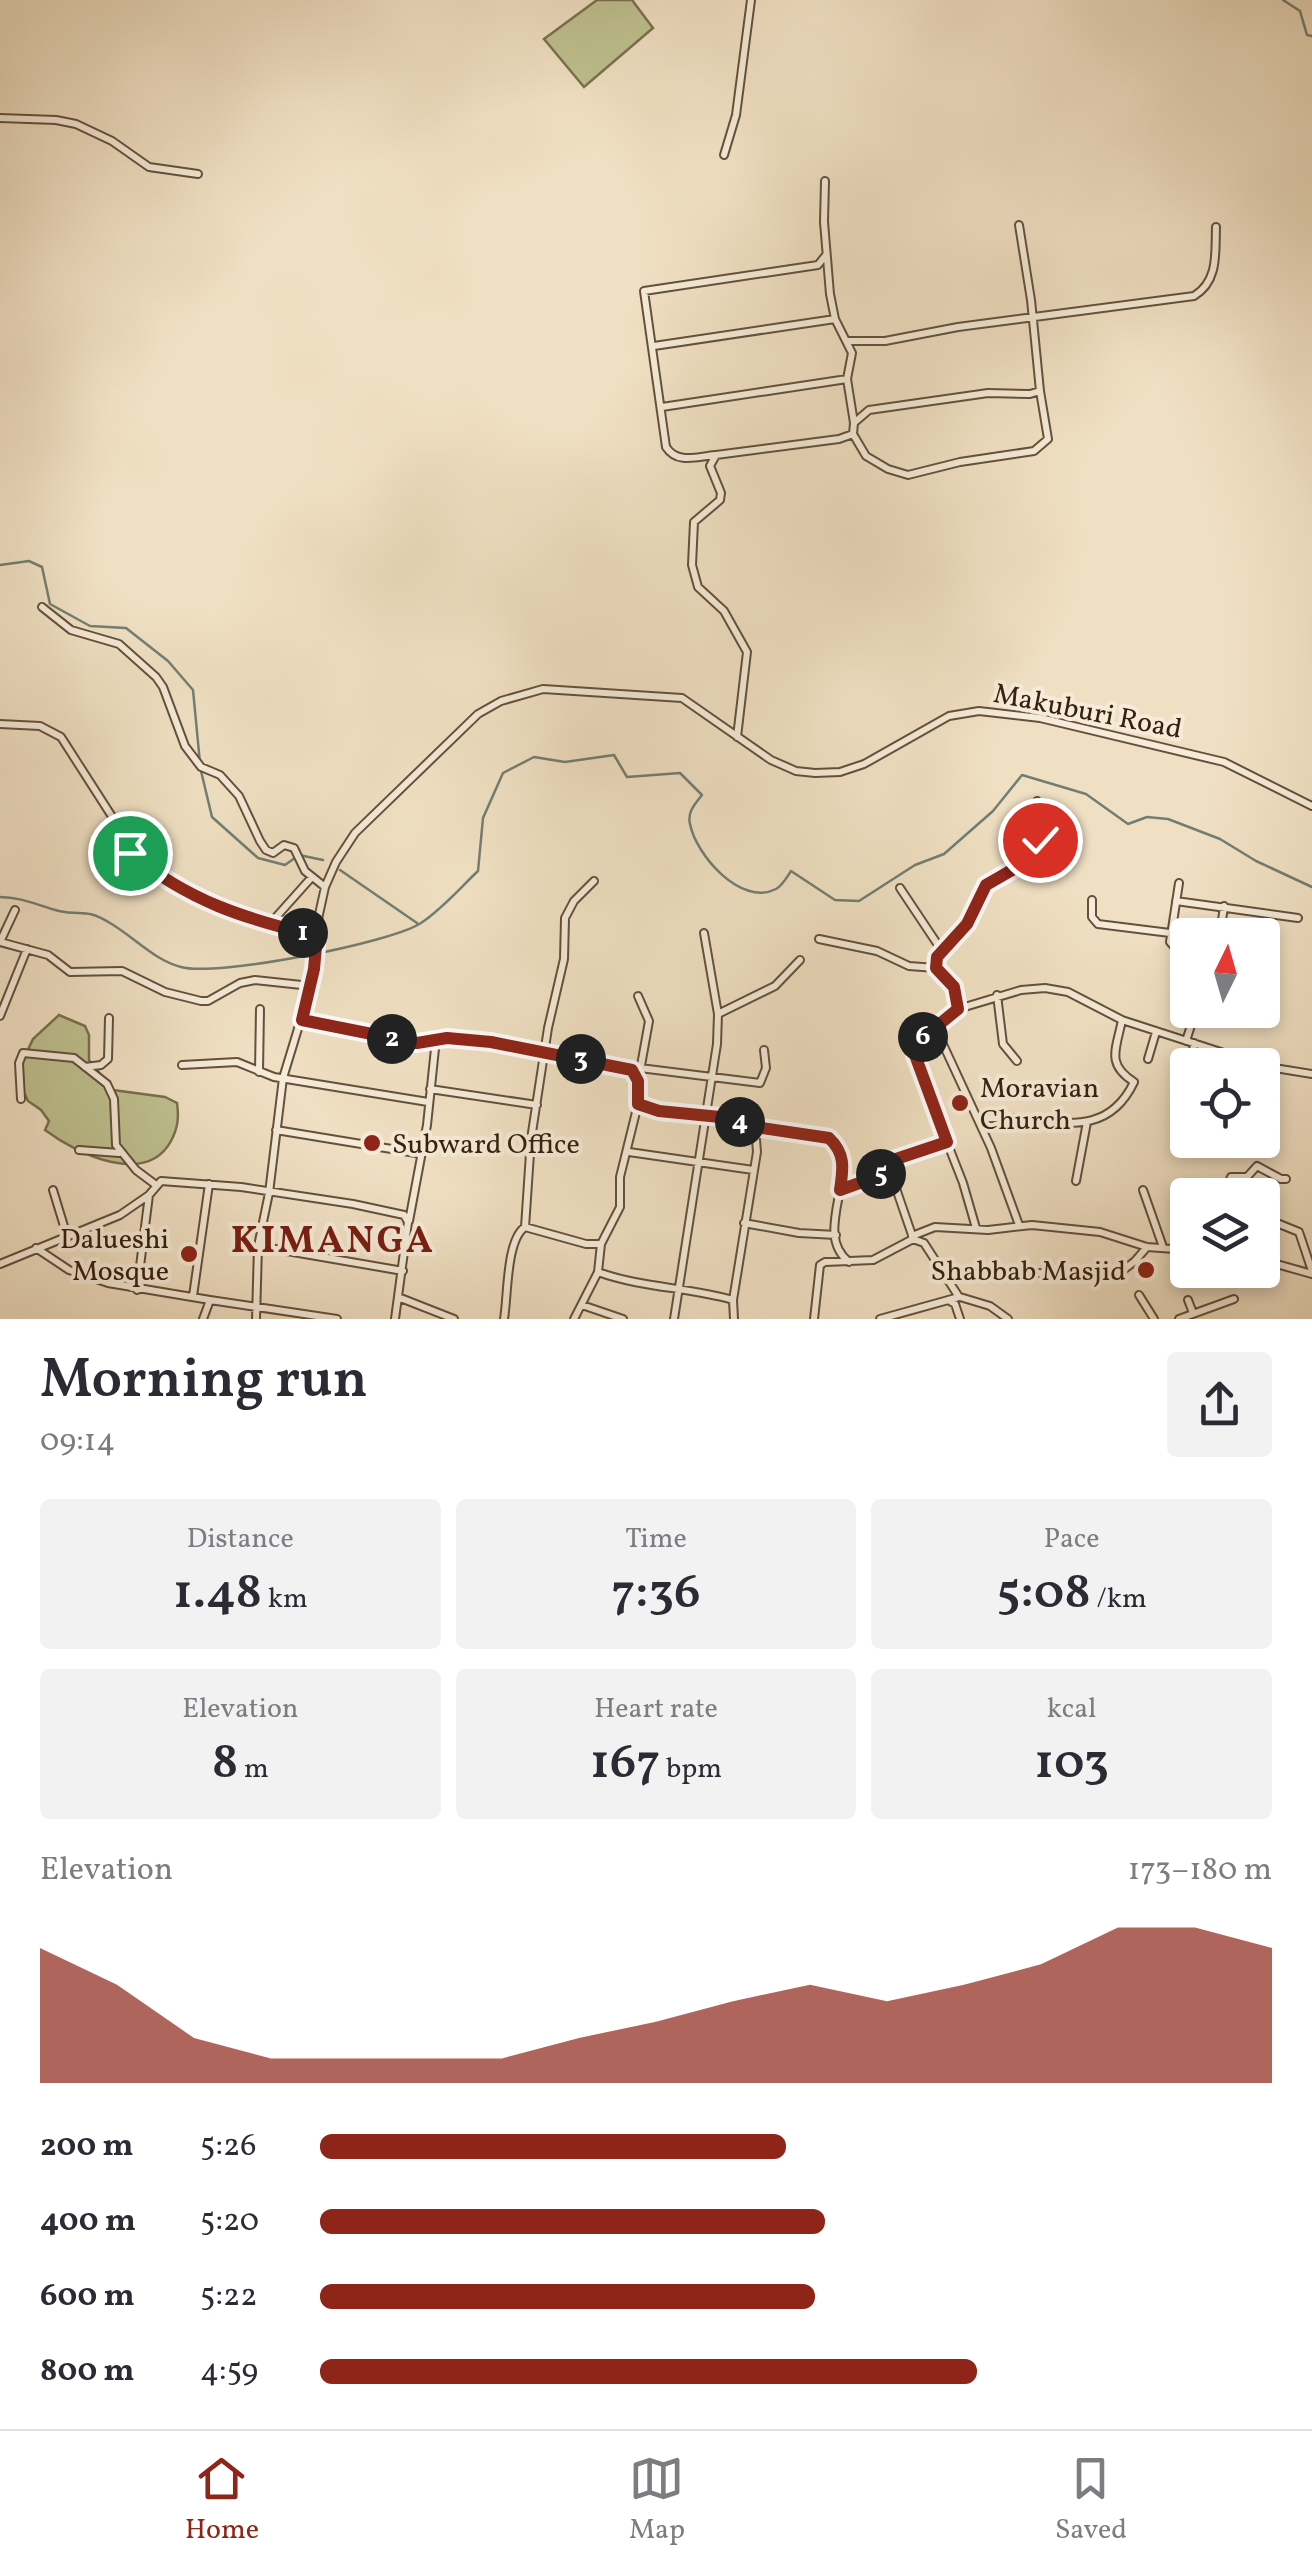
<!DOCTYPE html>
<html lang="en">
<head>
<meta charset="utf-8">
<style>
  :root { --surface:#fff; --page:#f2f2f3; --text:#2b2b33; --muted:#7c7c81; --line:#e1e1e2; --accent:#8f2418 }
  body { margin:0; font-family:Vollkorn,serif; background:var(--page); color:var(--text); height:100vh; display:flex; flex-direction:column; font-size:38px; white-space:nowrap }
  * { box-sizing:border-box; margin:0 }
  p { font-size:32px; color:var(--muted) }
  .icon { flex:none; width:55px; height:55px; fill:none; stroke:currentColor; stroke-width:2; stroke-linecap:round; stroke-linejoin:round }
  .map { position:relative; height:1319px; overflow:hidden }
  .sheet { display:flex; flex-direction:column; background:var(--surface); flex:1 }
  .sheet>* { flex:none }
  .needle { width:65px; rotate:5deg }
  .controls { position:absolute; left:1170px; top:918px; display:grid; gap:20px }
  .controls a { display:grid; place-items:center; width:110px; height:110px; border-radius:10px; background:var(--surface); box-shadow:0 5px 15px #0003; font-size:50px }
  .pin { position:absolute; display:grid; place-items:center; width:85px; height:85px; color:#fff; margin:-42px; border:5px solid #fff; border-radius:50%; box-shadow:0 2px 10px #0007 }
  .km { position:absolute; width:50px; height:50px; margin:-25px; border-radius:50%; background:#222; color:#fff; font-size:28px; line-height:50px; text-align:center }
  .round { display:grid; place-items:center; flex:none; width:105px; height:105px; border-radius:10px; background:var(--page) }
  .summary { display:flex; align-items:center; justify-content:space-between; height:170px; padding:0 40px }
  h1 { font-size:55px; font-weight:600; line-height:75px }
  .stats { display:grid; grid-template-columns:repeat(3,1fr); gap:15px; height:170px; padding:10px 40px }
  .stats div { display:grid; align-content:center; border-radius:10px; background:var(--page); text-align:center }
  .stats b { font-size:50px; font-weight:600 }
  .stats small { font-size:28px; font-weight:400 }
  .stats p { font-size:28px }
  .chart { height:280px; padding:20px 40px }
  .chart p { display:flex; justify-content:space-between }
  .chart svg { width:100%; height:180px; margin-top:10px; fill:var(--accent); opacity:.7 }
  ul { padding:0 40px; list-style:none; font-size:32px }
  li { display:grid; grid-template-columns:160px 120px 1fr; align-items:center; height:75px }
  li i { height:25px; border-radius:12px; background:var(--accent) }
  .tab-bar { display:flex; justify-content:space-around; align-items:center; height:140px; border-top:2px solid var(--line); background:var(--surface); font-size:28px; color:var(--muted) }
  .tab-bar a { display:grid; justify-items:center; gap:5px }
  .tab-bar .on { color:var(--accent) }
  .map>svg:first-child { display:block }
  .green { fill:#bfc190; stroke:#7b7050; stroke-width:2.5 }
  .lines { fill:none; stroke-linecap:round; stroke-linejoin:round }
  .stream { stroke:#727e73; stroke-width:2.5 }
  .minor-casing { stroke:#65503c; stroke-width:10 }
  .minor { stroke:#f5ebd8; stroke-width:6 }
  .route-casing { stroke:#fff; stroke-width:20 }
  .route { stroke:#8f2418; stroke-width:12 }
  .poi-dot { fill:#8f2418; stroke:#f5ebd8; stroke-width:4 }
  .labels { text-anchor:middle; stroke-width:8; stroke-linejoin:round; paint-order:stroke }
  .street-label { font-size:28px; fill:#37200f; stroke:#f5ebd8 }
  .poi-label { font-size:28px; fill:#37200f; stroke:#f5ebd8; text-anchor:start }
  .district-label { font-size:38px; font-weight:bold; letter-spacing:2.5px; fill:#7a1f14; stroke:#f5ebd8 }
</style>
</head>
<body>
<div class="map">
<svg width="1312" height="1319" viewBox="0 0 1312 1319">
  <rect width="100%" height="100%" fill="#f0e0c3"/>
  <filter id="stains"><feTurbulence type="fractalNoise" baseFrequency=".002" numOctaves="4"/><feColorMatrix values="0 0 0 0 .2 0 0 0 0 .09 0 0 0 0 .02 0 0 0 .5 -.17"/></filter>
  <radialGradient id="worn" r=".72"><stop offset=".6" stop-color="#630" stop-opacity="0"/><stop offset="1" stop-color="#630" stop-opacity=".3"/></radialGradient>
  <path class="green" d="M597 0H632L653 28 584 87 544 39Z
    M59 1015 85 1026 89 1035V1060L113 1090 165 1097 177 1103C179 1117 178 1128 171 1141 146 1187 77 1154 45 1130L49 1121 41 1110 28 1101 16 1075 33 1039Z"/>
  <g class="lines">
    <path class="stream" d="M1283 0 1300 11 1307 35 1312 36
      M0 565 29 561 42 567 50 604 90 626 126 628 168 661 193 690 200 763
      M201 771 212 817 258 858 285 865 299 855 323 860
      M340 870 417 923
      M0 897C22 897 39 906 59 911 82 916 86 908 110 923 134 937 154 960 181 967 216 977 391 943 421 923 442 909 460 888 478 871L483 818 503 773 534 757 565 762 614 755 627 777 680 773 702 795C695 804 687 812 690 824 696 855 741 907 776 889 782 886 787 877 791 871L835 900 859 901 915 865 944 854 993 811 1022 775 1086 794 1128 824 1147 817 1168 819 1220 839 1256 861 1312 887"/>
    <g class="minor-casing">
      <path id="minor" d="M0 118 56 120 76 124 112 141 149 167 198 174
        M724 155 736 115 751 0
        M848 341H885L958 327 1194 296C1219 281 1215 252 1216 227
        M654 346 835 319
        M662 407 847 379
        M855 422 869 410 988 393 1030 394 1040 391 1031 300 1019 225
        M853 434 866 456 888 469 908 475 960 462 1034 451 1048 439 1040 391
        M715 455C696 457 677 464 666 447L644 291 818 265 826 255
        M42 607 71 630 119 644 156 677 163 687 185 746 201 767 220 775 239 796 260 841 266 850 273 853 284 845 294 848 305 871 325 887
        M0 724 40 726 61 737 111 815 126 847 168 880 235 915 317 936
        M737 737 747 652 724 611 698 587 692 565 694 522 720 500 721 493 710 466 716 455 839 439 853 434 854 423 847 379 852 353 835 319 830 294 824 222 825 181
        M1179 883 1170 942 1187 961 1177 999 1188 1004
        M900 888 942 951
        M1092 900V917L1098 924 1170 933 1188 940
        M1176 901 1298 918
        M269 925 311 878
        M1220 935 1224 906
        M819 939 877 951 909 966 936 968
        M0 942 48 955 70 972 122 971 165 992 201 1001H208L240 983 255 980 311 986
        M0 942 15 910
        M997 995 1003 1044 1017 1061
        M638 996 649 1021 640 1071
        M958 1009 954 987 936 968 937 957 967 925 986 885 1019 866 1041 844 1027 829 1037 801
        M718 1014 775 986 800 960
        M0 1016 27 949
        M302 1021 417 1043 447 1037 491 1042 632 1070 638 1081 637 1102 659 1111 720 1117 755 1127 829 1138C865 1171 810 1231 849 1262
        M935 1027 991 1148 1019 1225
        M1186 1041 1196 1010
        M1148 1059 1156 1032
        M182 1065 237 1062 274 1077 428 1102
        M1191 1065 1194 1043
        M1262 1066 1312 1074
        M85 1067 101 1065 108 1059 109 1018
        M640 1068 760 1083 766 1068 764 1050
        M259 1072 260 1009
        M430 1089 537 1105
        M21 1099 19 1063 23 1053 74 1058 107 1084 114 1099 116 1145 136 1170 156 1185
        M1184 1107V1091L1188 1085
        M978 1120C1034 1108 1101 1152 1134 1082 1106 1064 1116 1050 1122 1020
        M276 1130 422 1154
        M79 1150 119 1153
        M629 1152 753 1170
        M1076 1181 1087 1122
        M53 1190 67 1236
        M841 1190 889 1172
        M1143 1190 1163 1247
        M1204 1193 1209 1195
        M1223 1195 1231 1177H1247L1257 1166 1281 1179H1286
        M1262 1217 1299 1232 1312 1271
        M409 1221 427 1125 436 1039
        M744 1223 799 1233 836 1235
        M525 1227 531 1139 548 1028 564 959 565 918 574 901 594 881
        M976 1228 963 1183 916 1063 920 1040 958 1009 1021 990 1045 988 1068 992 1122 1020 1261 1065
        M912 1236 935 1227 988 1230 1032 1225 1100 1232 1147 1247 1188 1250
        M913 1238 889 1168 893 1160 947 1142
        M258 1246 403 1271
        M36 1248 69 1270 108 1283 210 1300
        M1262 1260 1312 1274
        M0 1264 120 1215 149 1195 161 1181 241 1187 353 1204 404 1215 408 1222 395 1319
        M1008 1271 1113 1278 1135 1261 1147 1247
        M598 1272C642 1288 688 1287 733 1300
        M137 1290 149 1195
        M1139 1295 1154 1319
        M193 1296 209 1184
        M398 1297 454 1319
        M960 1297 990 1306 1008 1319
        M948 1300 955 1304 960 1319
        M1188 1300 1193 1313
        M582 1305 623 1319
        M203 1319 210 1300 337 1319
        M256 1319 258 1246 269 1193 283 1078 311 986 318 919 325 887 336 862 355 833 478 714 501 701 543 689 682 698 771 760 796 771 815 773 840 772 864 764 949 716 979 711 1040 718 1224 762 1312 806
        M504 1319C508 1296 506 1240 525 1227L586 1244H601L620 1207V1177L638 1104
        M574 1319 598 1272 601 1244
        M674 1319 717 1044 718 1014 704 933
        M734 1319 733 1300 757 1152 755 1127
        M814 1319 820 1265 825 1262 873 1260 913 1239 924 1243 959 1297
        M880 1319 959 1297
        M1179 1319 1234 1299"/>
    </g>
    <use href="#minor" class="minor"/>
  </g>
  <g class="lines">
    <g class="route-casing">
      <path id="route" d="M130 853C188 901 245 919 317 936L314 969 302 1020 417 1043 447 1038 491 1042 632 1070 638 1081V1104L659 1111 720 1117 755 1127 829 1138C846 1154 843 1169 840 1190L890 1172 893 1160 947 1142 915 1055 920 1040 958 1009 954 987 936 968 937 957 967 924 986 885 1019 866 1042 844 1040 840"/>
    </g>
    <use href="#route" class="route"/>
  </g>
  <g class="poi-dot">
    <circle cx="960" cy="1103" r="10"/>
    <circle cx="372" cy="1143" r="10"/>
    <circle cx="189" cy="1254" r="10"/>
    <circle cx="1146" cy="1270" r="10"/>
  </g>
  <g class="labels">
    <g class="street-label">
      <text transform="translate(1088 710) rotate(11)" y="10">Makuburi Road</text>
    </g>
    <g class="poi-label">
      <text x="980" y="1097">Moravian<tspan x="980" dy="32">Church</tspan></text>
      <text x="392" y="1153">Subward Office</text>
      <text x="169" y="1248" text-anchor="end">Dalueshi<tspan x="169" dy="32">Mosque</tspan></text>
      <text x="1126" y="1280" text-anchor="end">Shabbab Masjid</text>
    </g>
    <g class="district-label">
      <text x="333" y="1252">KIMANGA</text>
    </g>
  </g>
  <rect width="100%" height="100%" filter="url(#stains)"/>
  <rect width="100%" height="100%" fill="url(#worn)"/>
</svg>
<div class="controls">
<a><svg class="needle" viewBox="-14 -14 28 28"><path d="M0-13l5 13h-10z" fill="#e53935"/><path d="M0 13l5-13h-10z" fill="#7c7c81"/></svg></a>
<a><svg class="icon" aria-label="locate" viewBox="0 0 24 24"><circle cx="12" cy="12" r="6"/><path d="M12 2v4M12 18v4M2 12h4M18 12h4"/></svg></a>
<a><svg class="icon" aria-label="layers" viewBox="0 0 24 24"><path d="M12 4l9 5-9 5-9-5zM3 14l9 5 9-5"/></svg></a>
</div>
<div class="pin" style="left:130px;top:853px;background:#1e9e55"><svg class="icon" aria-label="arrive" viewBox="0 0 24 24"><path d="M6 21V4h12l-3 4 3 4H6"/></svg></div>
<div class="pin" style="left:1040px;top:840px;background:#d93025"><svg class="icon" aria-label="check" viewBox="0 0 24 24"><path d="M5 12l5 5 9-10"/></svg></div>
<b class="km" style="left:303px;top:933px">1</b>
<b class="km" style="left:392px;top:1039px">2</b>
<b class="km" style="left:581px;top:1059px">3</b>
<b class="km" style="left:740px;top:1122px">4</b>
<b class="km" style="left:881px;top:1174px">5</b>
<b class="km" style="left:923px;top:1037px">6</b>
</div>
<section class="sheet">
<div class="summary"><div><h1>Morning run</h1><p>09:14</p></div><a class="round"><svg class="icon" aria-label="share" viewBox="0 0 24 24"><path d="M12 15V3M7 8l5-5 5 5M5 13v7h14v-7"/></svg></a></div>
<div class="stats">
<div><p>Distance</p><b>1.48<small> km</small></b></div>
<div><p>Time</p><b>7:36</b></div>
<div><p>Pace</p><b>5:08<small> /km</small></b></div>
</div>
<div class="stats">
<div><p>Elevation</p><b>8<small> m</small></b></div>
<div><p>Heart rate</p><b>167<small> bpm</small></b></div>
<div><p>kcal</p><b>103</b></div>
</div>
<div class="chart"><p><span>Elevation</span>173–180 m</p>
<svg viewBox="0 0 160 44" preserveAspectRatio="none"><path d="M0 44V11L10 20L20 33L30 38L40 38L50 38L60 38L70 33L80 29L90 24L100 20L110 24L120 20L130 15L140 6L150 6L160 11V44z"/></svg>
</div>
<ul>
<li><b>200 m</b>5:26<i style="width:49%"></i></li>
<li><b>400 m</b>5:20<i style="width:53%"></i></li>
<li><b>600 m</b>5:22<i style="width:52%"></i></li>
<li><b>800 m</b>4:59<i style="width:69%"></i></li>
</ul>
</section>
<nav class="tab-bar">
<a class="on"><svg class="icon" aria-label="home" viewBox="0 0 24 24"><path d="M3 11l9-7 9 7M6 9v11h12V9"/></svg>Home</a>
<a><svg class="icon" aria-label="map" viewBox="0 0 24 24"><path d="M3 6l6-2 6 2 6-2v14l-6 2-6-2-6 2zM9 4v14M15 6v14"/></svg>Map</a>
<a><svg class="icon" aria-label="saved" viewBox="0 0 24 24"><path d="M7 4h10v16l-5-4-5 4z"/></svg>Saved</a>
</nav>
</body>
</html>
